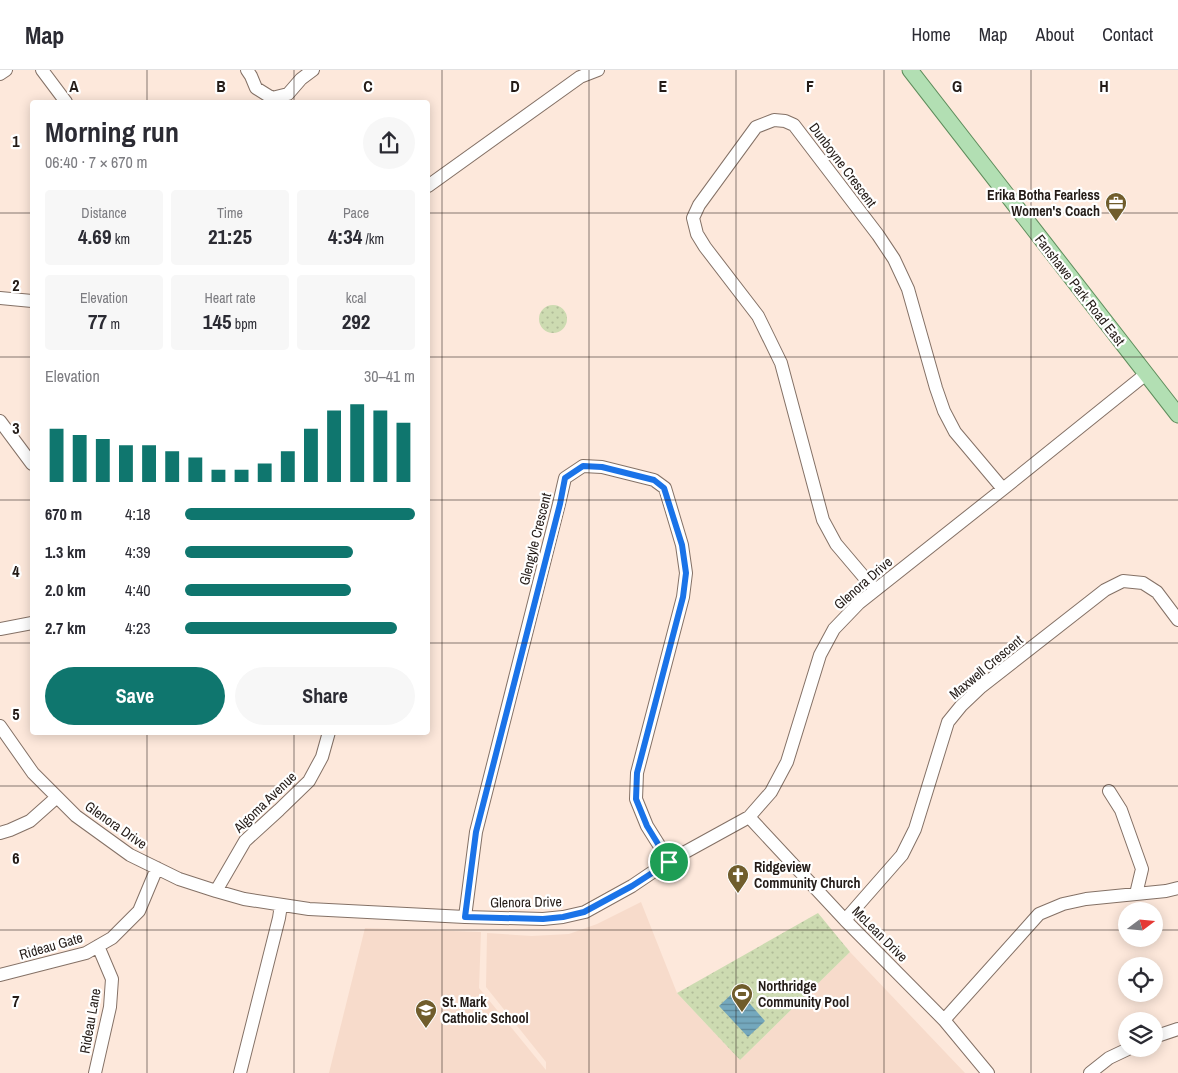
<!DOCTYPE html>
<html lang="en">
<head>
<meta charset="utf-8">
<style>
  :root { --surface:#fff; --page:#f7f7f7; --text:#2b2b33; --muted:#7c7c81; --line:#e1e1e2; --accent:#0f766e }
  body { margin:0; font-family:"Archivo Narrow",sans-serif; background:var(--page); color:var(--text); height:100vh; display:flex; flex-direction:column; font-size:19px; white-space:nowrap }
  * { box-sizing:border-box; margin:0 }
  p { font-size:16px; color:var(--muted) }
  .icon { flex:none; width:28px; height:28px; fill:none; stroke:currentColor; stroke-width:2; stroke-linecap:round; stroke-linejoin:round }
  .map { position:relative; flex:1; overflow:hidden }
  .panel { position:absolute; left:30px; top:30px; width:400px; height:635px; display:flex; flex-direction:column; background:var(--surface); border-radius:5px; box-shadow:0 2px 12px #0003 }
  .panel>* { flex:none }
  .needle { width:32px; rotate:74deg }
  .controls { position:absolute; left:1118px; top:832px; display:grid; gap:10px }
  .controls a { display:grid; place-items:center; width:45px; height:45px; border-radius:50%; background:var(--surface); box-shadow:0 2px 12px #0003; font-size:25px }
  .pin { position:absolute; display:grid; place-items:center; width:42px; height:42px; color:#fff; margin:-21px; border:2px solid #fff; border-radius:50%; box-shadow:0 1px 5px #0007 }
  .round { display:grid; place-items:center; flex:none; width:52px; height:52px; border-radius:26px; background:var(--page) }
  .overview { display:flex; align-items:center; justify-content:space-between; height:85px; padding:0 15px }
  h1 { font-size:28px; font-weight:700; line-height:38px }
  .metrics { display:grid; grid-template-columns:repeat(3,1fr); gap:8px; height:85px; padding:5px 15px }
  .metrics div { display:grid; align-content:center; border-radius:5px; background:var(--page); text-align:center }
  .metrics b { font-size:21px; font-weight:700 }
  .metrics small { font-size:14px; font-weight:400 }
  .metrics p { font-size:14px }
  .chart { height:140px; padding:10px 15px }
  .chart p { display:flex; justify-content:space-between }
  .chart svg { width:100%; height:90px; margin-top:5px; stroke:var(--accent); stroke-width:6 }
  .primary-button { display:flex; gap:10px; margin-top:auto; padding:10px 15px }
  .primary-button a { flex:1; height:58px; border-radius:30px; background:var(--accent); color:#fff; font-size:20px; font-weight:700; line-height:58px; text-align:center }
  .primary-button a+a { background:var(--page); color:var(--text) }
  ul { padding:0 15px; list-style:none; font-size:16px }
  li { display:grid; grid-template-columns:80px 60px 1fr; align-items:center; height:38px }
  li i { height:12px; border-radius:6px; background:var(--accent) }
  header { display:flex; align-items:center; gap:30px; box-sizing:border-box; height:70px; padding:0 25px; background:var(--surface); border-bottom:1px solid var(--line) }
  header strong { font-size:24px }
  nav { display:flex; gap:28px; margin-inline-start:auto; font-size:18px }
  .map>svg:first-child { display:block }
  .built { fill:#f7dbcb }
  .park { fill:url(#park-dots) }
  .water { fill:url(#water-rules) }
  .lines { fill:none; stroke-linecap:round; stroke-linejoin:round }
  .minor-casing { stroke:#847166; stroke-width:14 }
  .major-casing { stroke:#5e8d5c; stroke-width:17 }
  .minor { stroke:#fff; stroke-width:12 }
  .major { stroke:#b2dfb3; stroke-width:15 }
  .route-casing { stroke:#fff; stroke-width:10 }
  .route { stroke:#1a73e8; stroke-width:6 }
  .grid { fill:none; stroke:#241c18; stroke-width:1; stroke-opacity:0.55 }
  .labels { text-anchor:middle; stroke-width:4.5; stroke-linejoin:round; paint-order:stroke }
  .street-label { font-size:14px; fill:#241c18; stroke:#fff }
  .poi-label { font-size:14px; font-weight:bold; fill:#241c18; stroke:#fff; text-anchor:start }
  .grid-label { font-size:16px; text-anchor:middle; font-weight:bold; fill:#241c18; stroke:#fff; stroke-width:4.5; stroke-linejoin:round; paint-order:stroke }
</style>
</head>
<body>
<header>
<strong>Map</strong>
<nav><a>Home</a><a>Map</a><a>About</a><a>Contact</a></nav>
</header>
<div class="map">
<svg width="1178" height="1003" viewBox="0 0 1178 1003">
  <defs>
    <pattern id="park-dots" width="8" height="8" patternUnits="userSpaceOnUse" patternTransform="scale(1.25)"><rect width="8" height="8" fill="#cddbb1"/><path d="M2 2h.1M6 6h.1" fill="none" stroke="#b0bb98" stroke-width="1.8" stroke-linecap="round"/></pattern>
    <pattern id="water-rules" width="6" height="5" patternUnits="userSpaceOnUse" patternTransform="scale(1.25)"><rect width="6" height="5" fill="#74a8bd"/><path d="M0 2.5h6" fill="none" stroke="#5f8899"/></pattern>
  </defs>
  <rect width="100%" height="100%" fill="#fde8db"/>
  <path class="built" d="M641 832 677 923 740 990 850 882 965 1003H329L365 858 481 862 479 918 546 1000V992L486 917 487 863 532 866 569 864 597 854Z"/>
  <path class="park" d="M539 249a14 14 0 1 1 28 0a14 14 0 1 1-28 0Z
    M818 843 850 882 740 990 677 923Z"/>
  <path class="water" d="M737 919 765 951 748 967 719 936Z"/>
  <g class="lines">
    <g class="minor-casing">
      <path id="minor" d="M42 0 66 32
        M247 0 251 6 256 18 272 28 288 24 301 9 313 0
        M0 4 6 0
        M428 116 580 7 598 0
        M0 228 32 231
        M0 351 32 394
        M875 520 836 474 823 450 781 293 758 246 705 177 697 164 693 148 699 135 756 57 774 50 785 51 794 55 878 165 894 189 908 219 936 318 944 341 955 362 1003 419
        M0 559 32 553
        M0 656 33 703 76 746 130 785 179 809 216 821 244 829 309 839 465 847 543 849 563 847 585 842 632 816 669 791 749 747 771 722 787 692 820 585 834 559 859 533 1003 419 1146 304
        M1109 721 1121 740 1142 799 1136 824
        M749 747 845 850 944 950 988 1003
        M0 763 10 760 30 751 57 727
        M216 821 245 771 279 740 309 711 322 687 329 662
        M465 847 476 762 559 434 565 408 583 396 602 397 654 410 665 418 682 475 686 503 683 527 637 703 636 729 647 756 669 791
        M845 850 902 785 915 759 948 652 961 636 981 617 1105 520 1123 511 1143 513 1157 522 1178 550
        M0 905 86 883 112 868 139 841 157 798
        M944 950 1039 844 1063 834 1086 829 1166 821 1178 818
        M1154 967 1178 959
        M95 1003 110 937 112 909 98 876
        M240 1003 279 848 281 835
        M1090 1003 1109 988 1128 979"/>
    </g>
    <g class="major-casing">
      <path id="major" d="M910 0 1178 345"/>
    </g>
    <use href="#minor" class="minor"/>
    <use href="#major" class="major"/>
  </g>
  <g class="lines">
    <g class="route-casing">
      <path id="route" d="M583 396 602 397 654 410 664 418 682 475 686 503 683 527 637 703 636 729 647 756 669 792 632 816 584 842 563 847 543 849 465 847 476 762 560 434 565 408Z"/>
    </g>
    <use href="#route" class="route"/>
  </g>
  <path class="grid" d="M147 0V32M294 0V32M442 0V1003M589 0V1003M736 0V1003M884 0V1003M1031 0V1003M0 143H32M428 143H1178M0 287H32M428 287H1178M0 430H32M428 430H1178M0 573H32M428 573H1178M147 662V1003M294 662V1003M0 716H1178M0 860H1126M1154 860H1178"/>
  <defs>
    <g id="office-pin" transform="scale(1.125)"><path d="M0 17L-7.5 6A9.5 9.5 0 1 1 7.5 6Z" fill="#705d2c" stroke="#fff"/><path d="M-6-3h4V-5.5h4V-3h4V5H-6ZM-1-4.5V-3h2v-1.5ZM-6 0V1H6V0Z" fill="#fff"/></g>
    <g id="church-pin" transform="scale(1.125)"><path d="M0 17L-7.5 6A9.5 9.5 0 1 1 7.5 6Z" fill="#705d2c" stroke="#fff"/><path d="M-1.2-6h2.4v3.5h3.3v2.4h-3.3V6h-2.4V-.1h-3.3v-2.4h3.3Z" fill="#fff"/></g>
    <g id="stadium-pin" transform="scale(1.125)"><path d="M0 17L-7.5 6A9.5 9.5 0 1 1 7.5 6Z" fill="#705d2c" stroke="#fff"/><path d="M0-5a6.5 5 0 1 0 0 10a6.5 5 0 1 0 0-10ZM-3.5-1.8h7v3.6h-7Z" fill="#fff"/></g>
    <g id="school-pin" transform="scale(1.125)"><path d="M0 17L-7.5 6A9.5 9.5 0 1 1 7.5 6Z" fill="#705d2c" stroke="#fff"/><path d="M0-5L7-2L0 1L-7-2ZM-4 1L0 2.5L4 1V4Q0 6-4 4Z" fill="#fff"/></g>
  </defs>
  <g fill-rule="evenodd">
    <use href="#office-pin" x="1116" y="133"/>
    <use href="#church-pin" x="738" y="805"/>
    <use href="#stadium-pin" x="742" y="924"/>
    <use href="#school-pin" x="426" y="940"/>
  </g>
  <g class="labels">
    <g class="street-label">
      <text transform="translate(843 95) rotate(53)" y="5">Dunboyne Crescent</text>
      <text transform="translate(1080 220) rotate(52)" y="5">Fanshawe Park Road East</text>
      <text transform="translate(535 469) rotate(-76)" y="5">Glengyle Crescent</text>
      <text transform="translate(863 513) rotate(-41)" y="5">Glenora Drive</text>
      <text transform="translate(986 597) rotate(-40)" y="5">Maxwell Crescent</text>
      <text transform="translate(265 732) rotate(-44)" y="5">Algoma Avenue</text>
      <text transform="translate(116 755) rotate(35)" y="5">Glenora Drive</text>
      <text transform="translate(526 832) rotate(-1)" y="5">Glenora Drive</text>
      <text transform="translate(880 864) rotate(45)" y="5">McLean Drive</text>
      <text transform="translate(51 876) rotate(-16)" y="5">Rideau Gate</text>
      <text transform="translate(90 951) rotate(-80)" y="5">Rideau Lane</text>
    </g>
    <g class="poi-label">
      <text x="1100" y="130" text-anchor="end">Erika Botha Fearless<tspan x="1100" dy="16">Women's Coach</tspan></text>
      <text x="754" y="802">Ridgeview<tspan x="754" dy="16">Community Church</tspan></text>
      <text x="758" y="921">Northridge<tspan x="758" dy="16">Community Pool</tspan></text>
      <text x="442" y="937">St. Mark<tspan x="442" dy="16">Catholic School</tspan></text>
    </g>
  </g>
  <g class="grid-label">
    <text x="74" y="22">A</text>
    <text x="221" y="22">B</text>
    <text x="368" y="22">C</text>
    <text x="515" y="22">D</text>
    <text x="663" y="22">E</text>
    <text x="810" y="22">F</text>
    <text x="957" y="22">G</text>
    <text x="1104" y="22">H</text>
    <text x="16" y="77">1</text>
    <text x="16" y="221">2</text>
    <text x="16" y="364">3</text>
    <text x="16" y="507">4</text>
    <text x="16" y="650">5</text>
    <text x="16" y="794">6</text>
    <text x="16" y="937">7</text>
  </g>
</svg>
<div class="controls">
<a><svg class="needle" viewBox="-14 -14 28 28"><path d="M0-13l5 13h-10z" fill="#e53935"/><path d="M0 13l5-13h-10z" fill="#7c7c81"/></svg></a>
<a><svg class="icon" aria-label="locate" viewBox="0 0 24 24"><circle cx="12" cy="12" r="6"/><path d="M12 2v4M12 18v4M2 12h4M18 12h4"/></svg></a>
<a><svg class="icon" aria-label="layers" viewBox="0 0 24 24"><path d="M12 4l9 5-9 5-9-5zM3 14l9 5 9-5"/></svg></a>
</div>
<div class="pin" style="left:669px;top:792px;background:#1e9e55"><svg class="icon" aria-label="arrive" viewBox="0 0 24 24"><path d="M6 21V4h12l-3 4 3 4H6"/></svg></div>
<section class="panel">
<div class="overview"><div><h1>Morning run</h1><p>06:40 · 7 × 670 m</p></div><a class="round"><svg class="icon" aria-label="share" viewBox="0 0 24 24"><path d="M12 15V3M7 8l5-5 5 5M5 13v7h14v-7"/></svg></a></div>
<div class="metrics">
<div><p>Distance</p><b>4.69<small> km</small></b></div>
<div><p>Time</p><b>21:25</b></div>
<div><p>Pace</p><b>4:34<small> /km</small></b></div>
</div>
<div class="metrics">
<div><p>Elevation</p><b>77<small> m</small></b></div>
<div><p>Heart rate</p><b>145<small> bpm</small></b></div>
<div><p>kcal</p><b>292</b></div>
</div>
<div class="chart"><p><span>Elevation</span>30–41 m</p>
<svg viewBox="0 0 160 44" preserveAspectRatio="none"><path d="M5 44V18M15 44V21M25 44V23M35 44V26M45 44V26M55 44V29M65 44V32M75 44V38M85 44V38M95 44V35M105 44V29M115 44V18M125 44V9M135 44V6M145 44V9M155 44V15"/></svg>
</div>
<ul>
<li><b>670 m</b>4:18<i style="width:100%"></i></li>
<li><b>1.3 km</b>4:39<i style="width:73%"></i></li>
<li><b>2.0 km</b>4:40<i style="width:72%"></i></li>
<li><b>2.7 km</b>4:23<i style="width:92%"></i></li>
</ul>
<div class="primary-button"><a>Save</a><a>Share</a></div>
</section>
</div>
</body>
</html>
